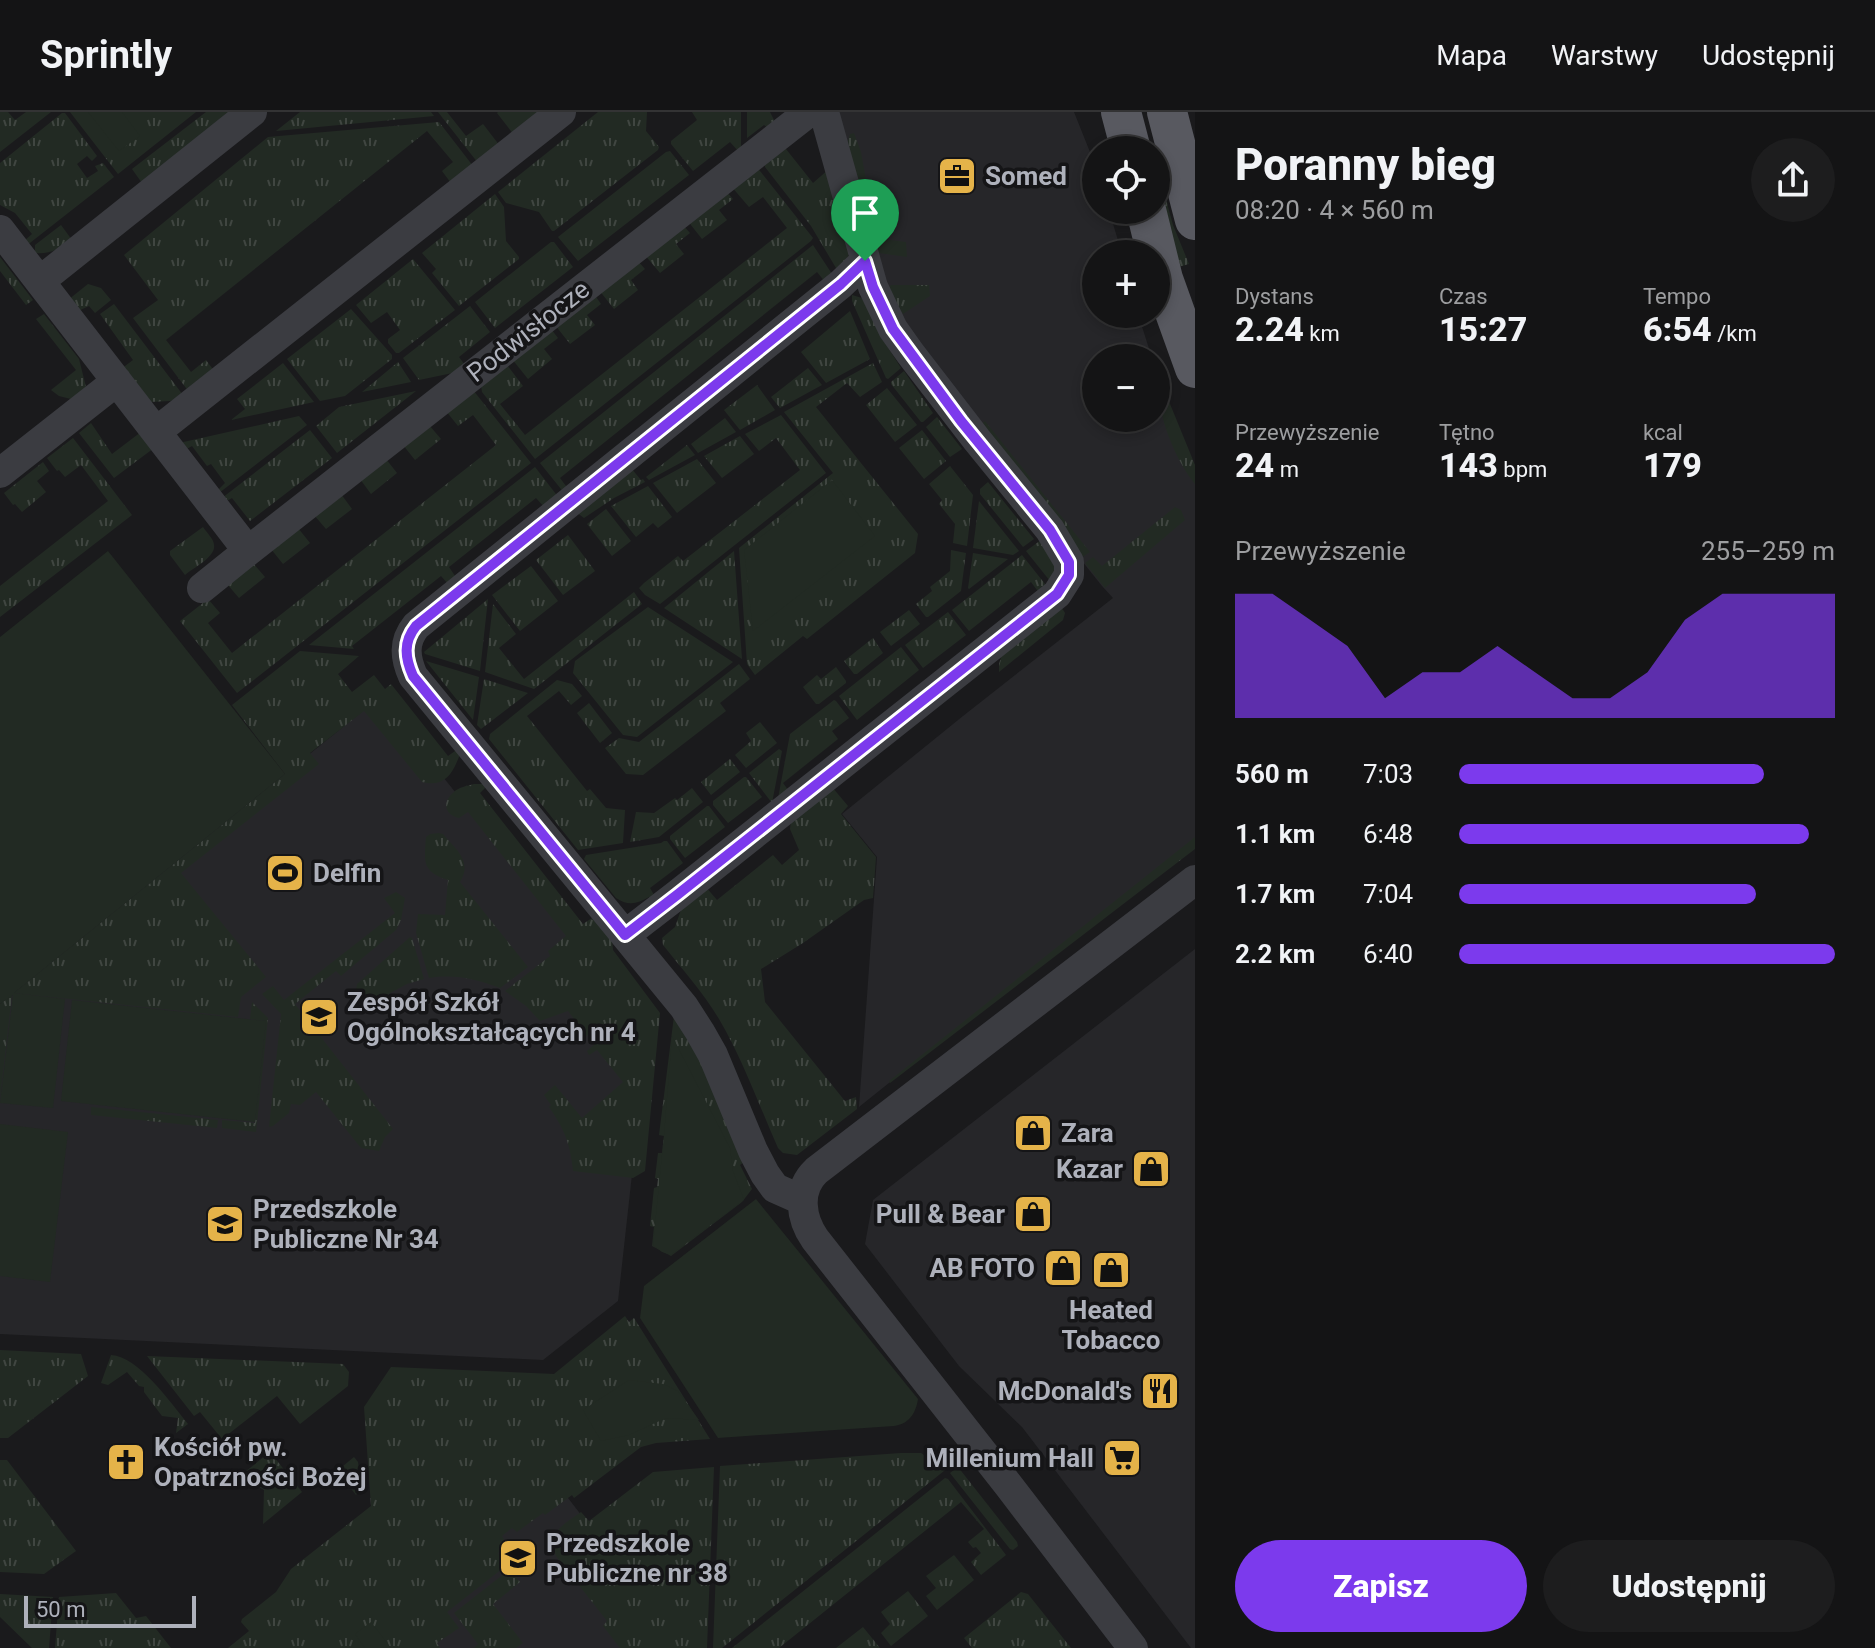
<!DOCTYPE html>
<html lang="pl">
<head>
<meta charset="utf-8">
<style>
  :root { --surface:#141415; --page:#1d1d1e; --text:#f1f3f6; --muted:#9d9ea0; --line:#333334; --accent:#7c3aed }
  body { margin:0; font-family:Roboto,sans-serif; background:var(--page); color:var(--text); height:100vh; display:flex; flex-direction:column; font-size:30px; white-space:nowrap }
  * { box-sizing:border-box; margin:0 }
  p { font-size:26px; color:var(--muted) }
  .icon { flex:none; width:44px; height:44px; fill:none; stroke:currentColor; stroke-width:2; stroke-linecap:round; stroke-linejoin:round }
  .map { position:relative; flex:1; overflow:hidden }
  .details { display:flex; flex-direction:column; background:var(--surface); width:680px }
  .details>* { flex:none }
  .fabs { position:absolute; left:1082px; top:24px; display:grid; gap:16px }
  .fabs a { display:grid; place-items:center; width:88px; height:88px; border-radius:50%; background:var(--surface); box-shadow:0 4px 12px #0003,0 0 0 2px var(--line); font-size:40px }
  .scale { position:absolute; left:24px; bottom:20px; width:172px; box-sizing:border-box; padding-left:8px; border:4px solid #aeb1bb; border-top:0; font-size:22px; line-height:28px; white-space:nowrap; color:#aeb1bb; -webkit-text-stroke:6px #151517; paint-order:stroke }
  .pin { position:absolute; display:grid; place-items:center; width:68px; height:68px; color:#fff; margin:-82px -34px; border-radius:50% 50% 50% 0; rotate:-45deg; box-shadow:0 0 8px #0007 }
  .pin .icon { rotate:45deg }
  .round { display:grid; place-items:center; flex:none; width:84px; height:84px; border-radius:42px; background:var(--page) }
  .overview { display:flex; align-items:center; justify-content:space-between; height:136px; padding:0 40px }
  h1 { font-size:44px; font-weight:800; line-height:60px }
  .metrics { display:grid; grid-template-columns:repeat(3,1fr); gap:12px; height:136px; padding:8px 40px }
  .metrics div { display:grid; align-content:center }
  .metrics b { font-size:34px; font-weight:800 }
  .metrics small { font-size:22px; font-weight:400 }
  .metrics p { font-size:22px }
  .chart { height:224px; padding:16px 40px }
  .chart p { display:flex; justify-content:space-between }
  .chart svg { width:100%; height:144px; margin-top:8px; fill:var(--accent); opacity:.7 }
  .button { display:flex; gap:16px; margin-top:auto; padding:16px 40px }
  .button a { flex:1; height:92px; border-radius:48px; background:var(--accent); color:#fff; font-size:32px; font-weight:800; line-height:92px; text-align:center }
  .button a+a { background:var(--page); color:var(--text) }
  ul { padding:0 40px; list-style:none; font-size:26px }
  li { display:grid; grid-template-columns:128px 96px 1fr; align-items:center; height:60px }
  li i { height:20px; border-radius:10px; background:var(--accent) }
  header { display:flex; align-items:center; gap:48px; box-sizing:border-box; height:112px; padding:0 40px; background:var(--surface); border-bottom:2px solid var(--line) }
  header strong { font-size:38px }
  nav { display:flex; gap:44px; margin-inline-start:auto; font-size:28px }
  main { display:flex; flex:1; min-height:0 }
  .map>svg:first-child { display:block }
  .built { fill:#262629 }
  .grass { fill:url(#grass-tufts) }
  .park { fill:#222a23 }
  .lines { fill:none; stroke-linecap:round; stroke-linejoin:round }
  .minor { stroke:#3b3c41; stroke-width:30 }
  .major { stroke:#585960; stroke-width:40 }
  .route-casing { stroke:#fff; stroke-width:16 }
  .route { stroke:#7c3aed; stroke-width:10 }
  .labels { text-anchor:middle; stroke-width:7; stroke-linejoin:round; paint-order:stroke }
  .poi-label { font-size:26px; font-weight:bold; fill:#aeb1bb; stroke:#151517; text-anchor:start }
  .street-label { font-size:26px; fill:#aeb1bb; stroke:#151517 }
</style>
</head>
<body>
<header>
<strong>Sprintly</strong>
<nav><a>Mapa</a><a>Warstwy</a><a>Udostępnij</a></nav>
</header>
<main>
<div class="map">
<svg width="1195" height="1536" viewBox="0 0 1195 1536">
  <defs>
    <pattern id="grass-tufts" width="24" height="20" patternUnits="userSpaceOnUse" patternTransform="scale(2)"><rect width="24" height="20" fill="#222a23"/><path d="M3 7l-1-3M5 7V3M7 7l1-3M15 17l-1-3M17 17v-4M19 17l1-3" fill="none" stroke="#404641"/></pattern>
  </defs>
  <rect width="100%" height="100%" fill="#1a1a1c"/>
  <path class="built" d="M831 0H1074L1096 55V98H1109L1122 142H1096V202H1138L1152 246H1096V306H1156V259L1167 291 1195 354V726L859 995 877 745 842 702 963 604 1113 486 1102 474 970 309 895 200Z
    M379 586 648 918 618 1189 543 1248 0 1222V892Z
    M1195 837V1536H1191L1022 1315 959 1254 865 1132 873 1088Z
    M541 1351 684 1536H415Z"/>
  <path class="grass" d="M0 0H8L15 8 26 0H51L0 40Z
    M70 0H196L118 62Z
    M206 0H231L142 71 132 57Z
    M300 0H431L434 4 276 19Z
    M438 0H447L466 24 483 12 500 34 478 51Z
    M498 0H542L514 23 497 1Z
    M598 0H647L646 19 659 35 658 38 554 119H552L539 100 506 91 498 80Z
    M692 0H741V39L739 40 730 30 693 59 671 32V29L697 8Z
    M747 0H770L775 10 768 16 764 13 747 26Z
    M62 1H65L97 44 92 49 87 44 77 52 87 66 98 59 95 54 103 51 114 65 26 134 23 130 32 122 15 101 0 93V51Z
    M439 10 473 54 451 71 442 59 453 50 427 19 166 228 191 260 206 248 215 260 189 280 133 206 158 188 124 143 268 25Z
    M854 21 861 40 866 68 855 70 847 32 850 22Z
    M782 32 813 71 829 57 850 138 845 154 839 161 811 114 765 55 764 47Z
    M670 39 689 63 578 149 558 125 666 40Z
    M1156 51 1173 113 1189 152 1175 156 1156 84Z
    M756 54 813 126 811 129 535 347 482 280 481 273 507 253 523 274 500 292 525 323 787 116 763 85 749 95 731 74Z
    M725 78 733 87 719 98 727 108 702 127 687 108Z
    M495 82 504 95 506 129 519 145V147L459 194 432 161 436 157 422 141Z
    M682 112 690 121 676 132 684 142 660 161 644 142Z
    M61 113 72 128C59 137 51 142 35 141V133Z
    M882 127 906 130 907 145 879 141 874 131Z
    M551 130H554L573 155 495 216 475 190Z
    M813 133 834 165 826 171 817 160 560 366 569 378 565 382 540 351Z
    M0 145 33 188 26 193 0 159Z
    M413 147 455 198 399 241H396L388 231V227L400 218 387 200 371 211 356 193Z
    M637 148 645 157 631 168 638 178 614 197 599 178Z
    M88 172 101 176 111 188 95 201 89 194 76 200 68 188Z
    M891 173H929L930 184 903 202 888 176Z
    M594 182 601 192 587 203 595 213 570 232 555 213Z
    M852 183 862 186 883 228 901 256 888 267 886 266 852 189Z
    M114 192 183 283 182 286 170 289 150 290 121 257 133 248 100 202Z
    M470 194 490 220 459 245 467 256 462 259 419 268 403 246Z
    M351 197 392 243V247L345 284 320 289 287 247Z
    M850 199 870 247 826 271 801 240Z
    M44 202 79 247 86 275 71 287 59 284 51 278 76 258 36 207Z
    M551 217 558 226 544 237 552 247 528 267 512 247Z
    M398 250 411 270 362 280Z
    M283 251 314 290 231 308 245 297 237 287Z
    M873 251 882 270 860 285 847 271 816 295 918 422 915 441 807 527 803 524 755 563 747 552 739 436 833 361 784 300Z
    M808 256 822 273 780 296 771 285Z
    M904 259 933 301 923 310H921L891 272V270Z
    M1161 270 1195 353V372C1177 351 1153 297 1161 270Z
    M757 273 775 298 740 318 724 298Z
    M887 276 917 313 895 330 866 293Z
    M473 278 531 351 237 581 180 509 208 487 220 501 208 511 232 541 496 333 473 303 458 314 446 299Z
    M416 279 337 341 316 314 339 295Z
    M781 303 826 361 660 492 645 483 639 476 644 471 678 444 683 449 800 358 776 326 759 339 745 322Z
    M299 304 307 313 219 381 217 379 225 371 211 352 207 354 192 334 185 338 179 331Z
    M937 305 962 337 950 345 926 315Z
    M725 306 736 320 698 341 691 332Z
    M985 309 1090 440 1081 446 976 316Z
    M91 311 112 342 141 320 154 336 114 366 79 321Z
    M429 313 441 327 415 348 403 333Z
    M310 318 332 346 250 409 232 386 225 390 222 386Z
    M922 318 946 349 924 367 899 336Z
    M740 324 754 342 722 366 704 344Z
    M73 326 132 403 0 505V474L108 389 81 353 65 365 59 358 57 359 47 346Z
    M687 333 695 343 649 368 646 365Z
    M386 347 397 361 371 382 360 367Z
    M697 347 716 371 677 401 653 371Z
    M43 350 49 359 37 369 46 380 22 400 15 392 13 393 4 381Z
    M950 354 973 383 967 434 953 431 955 412 939 392 942 388 929 372Z
    M535 355 559 386 546 397 536 386 449 455 457 467 449 473 441 464 352 534 354 537 309 533Z
    M631 356 641 368 643 367 645 370 614 386 584 406 576 400Z
    M988 370 1034 427 1023 435 980 382V377Z
    M648 374 672 405 658 416 653 411 636 425 611 394Z
    M341 382 352 397 326 417 314 403Z
    M979 389 1019 439 1013 443 973 436Z
    M1175 395 1181 398 1185 408 1105 476 1085 451 1093 445 1102 454Z
    M606 397 631 429 612 444 587 412Z
    M203 415C206 420 214 427 214 433 216 445 193 456 185 463L170 443V439Z
    M298 416 310 431 283 452 271 437Z
    M568 423 595 459 563 483 536 448Z
    M1041 428 1058 456 1050 469 1026 439Z
    M951 438 966 441 961 479 928 505H926L916 492 932 479 930 475 950 459Z
    M734 439 742 547 664 496Z
    M973 441 1008 447 969 477 968 476Z
    M1022 443 1049 477 1040 482 1031 470 969 519 952 498Z
    M253 451 265 465 239 486 227 472Z
    M531 454 558 489 520 519 492 483Z
    M634 480 642 492 534 577 485 560 493 492 516 522 499 536 524 567Z
    M488 487 480 559 425 542 424 540Z
    M1060 493 1065 501 1063 508 999 560V552L1002 542Z
    M648 495 733 550 637 625 623 623 573 561 575 549Z
    M909 498 920 512 891 534 880 520Z
    M948 500 966 523 923 556 905 533Z
    M873 526 883 541 857 562H854L844 549Z
    M901 535 919 558 857 608 839 584Z
    M300 539 359 544 338 562 352 580 374 563 385 577 391 572 448 644 458 637 460 642C453 661 445 676 422 670L364 599 310 641 319 652 181 761 266 865 241 885 238 905 14 881 285 662 232 593Z
    M426 549 479 565 473 608Z
    M739 552 750 567 720 591 726 599 643 663 626 662 605 636 619 626 639 630Z
    M836 555 846 569V571L819 592H816L803 575 817 563 821 567Z
    M484 567 528 581 481 617 477 613Z
    M557 568 572 572 582 584 571 593 559 579 527 604 587 679 590 677 606 696 625 698 623 731 578 738 489 627 490 622Z
    M834 588 836 589 849 606 832 619 838 627 783 671 791 682 777 692 790 622Z
    M589 591 612 621 600 631 577 601Z
    M760 610 777 631 746 656 735 643 751 629 746 621Z
    M779 637 782 639 772 691 749 661Z
    M730 647 740 660 711 683 701 670Z
    M744 665H746L762 685 728 711 713 693V689Z
    M474 672H489L480 681 583 812 595 804 612 828 613 838 660 901 645 1059 633 1066 573 1059C570 1032 565 1018 549 995L551 993 544 983 555 973 582 1006 623 970 597 938 589 943 587 939 596 931 589 922 579 930 577 927 585 921 568 899 540 909 526 894 505 879 550 844 548 839 566 824 468 700 459 706C444 703 442 689 454 680 459 675 467 674 474 672Z
    M832 675 848 694 841 702 876 745 873 786 864 788 803 831 761 857 765 890 845 989 856 985 857 997 797 1043 783 1041 778 1036C759 993 743 948 719 907 703 880 682 857 663 833L662 826 675 815 682 795 705 774 717 788 773 743 782 753 799 738 790 717 791 709Z
    M692 676 703 690 659 725 630 730 636 700 654 701 675 686 677 688Z
    M707 694H709L725 715 685 746 670 727V724Z
    M439 721 443 722C456 738 473 749 460 770L528 855 500 876C476 867 455 862 429 866L416 821 418 802 445 803 448 768C422 760 424 750 426 725L430 722Z
    M1195 725V737L890 971 889 969Z
    M664 729H667L683 751 650 776 657 788 653 790 649 785C637 792 628 794 616 786L584 747 586 743 661 731Z
    M396 780 405 786 401 808 396 818 341 864 336 859 295 892 393 1017 385 1025 379 1039 361 1036 316 980 300 993 291 992 289 1001 273 1014 269 1015 281 902 262 882 273 874 284 888 395 801 384 786Z
    M410 825 412 826 424 867 407 872 366 894 356 878 357 872Z
    M12 883 0 986V892Z
    M252 890 268 906 256 1020 222 1016V1008L255 1011 266 909 250 907Z
    M674 904 701 948 745 1049 740 1053 752 1077 742 1090 671 1144 652 1134 654 1115 650 1114 654 1076 657 1075 658 1067 655 1066 658 1041H662L664 1024 659 1023Z
    M91 995 218 1008 217 1016 91 1003Z
    M625 1204 629 1210 634 1206 710 1327 656 1331 641 1335 574 1386 572 1383 545 1403 543 1401 517 1420 512 1416 502 1424 508 1434 498 1441 507 1453 447 1500 459 1516 437 1531 440 1536H228L249 1519 241 1510 242 1507 276 1480 291 1457 371 1394 364 1295 391 1255 554 1262Z
    M0 1238 81 1242 88 1264 8 1326H0Z
    M111 1243C138 1244 171 1291 188 1312L176 1321 178 1306 162 1304 144 1280V1275L139 1274 127 1260 108 1273 101 1271Z
    M147 1244 343 1252 349 1260 348 1274 300 1312 277 1284 222 1327 200 1300 194 1304Z
    M270 1340 302 1380 263 1412 264 1378 259 1375 254 1377 231 1371Z
    M901 1341H921L940 1354 948 1343 954 1351 722 1536H713L720 1354Z
    M354 1345 358 1350 361 1376 356 1383 337 1359Z
    M0 1348H7L76 1439 44 1462 0 1460Z
    M714 1355 707 1536H620L603 1514 607 1509 556 1444C548 1419 563 1413 581 1400L589 1409 653 1360Z
    M958 1355 1017 1430 1018 1434 1013 1438 1010 1437 950 1361Z
    M945 1366 948 1367 1006 1443 981 1463 971 1450 981 1441 976 1435 973 1436 968 1430 984 1417 961 1390 779 1536H732Z
    M954 1443 974 1468 937 1498 926 1484 936 1476 926 1464Z
    M510 1457 520 1470 493 1492 523 1531 516 1536H474L478 1532 454 1501Z
    M908 1479 928 1504 891 1534 881 1521 890 1512 881 1500Z
    M1021 1480 1028 1482 1071 1536H972L964 1526Z
    M116 1481 136 1506 146 1504 171 1536H55L59 1485Z
    M0 1482 53 1485 49 1536H32L0 1505Z
    M863 1515 880 1536H836Z"/>
  <path class="park" d="M88 0H122L140 24 119 39Z
    M832 368 875 424 753 519 744 438Z
    M108 439 285 662 14 881 65 887 53 996 0 991 13 883 0 892V525Z
    M72 888 266 909 255 1010 61 989Z
    M672 924 730 1036 733 1059 744 1088 671 1143 662 1140 653 1133 664 1023Z
    M0 1012 68 1020 50 1170 0 1164Z
    M756 1087 918 1287C916 1301 909 1312 894 1314L718 1326 640 1206 644 1174Z
    M629 1268 663 1272 678 1279 699 1308 666 1306 629 1323 601 1329 583 1298Z
    M371 1510 391 1536H365L355 1522Z"/>
  <g class="lines">
    <path class="minor" d="M0 118 248 439
      M40 169 252 0
      M156 320 561 0
      M0 361 117 269
      M202 476 248 439 809 0
      M625 823 677 783 1057 482 1069 463V450L1050 418 977 328 910 241 893 217 873 175 824 0
      M802 1088 775 1076 765 1062 753 1039 713 943 700 920 684 895 413 564C405 546 403 530 416 514L841 172 865 149
      M1133 1536 1009 1374 815 1127C801 1107 796 1078 816 1059L1195 768"/>
    <path class="major" d="M1121 0 1131 38
      M1167 0 1195 108
      M1146 98 1163 167 1195 256"/>
  </g>
  <g class="lines">
    <g class="route-casing">
      <path id="route" d="M865 149 873 175 893 217 961 309 1050 418 1069 450V463L1057 482 677 783 625 823 413 564C405 546 403 530 416 514L841 172Z"/>
    </g>
    <use href="#route" class="route"/>
  </g>
  <defs>
    <g id="office-square" transform="scale(2)"><rect x="-9" y="-9" width="18" height="18" rx="4" fill="#e5b349" stroke="#151517"/><path d="M-6-3h4V-5.5h4V-3h4V5H-6ZM-1-4.5V-3h2v-1.5ZM-6 0V1H6V0Z" fill="#111"/></g>
    <g id="stadium-square" transform="scale(2)"><rect x="-9" y="-9" width="18" height="18" rx="4" fill="#e5b349" stroke="#151517"/><path d="M0-5a6.5 5 0 1 0 0 10a6.5 5 0 1 0 0-10ZM-3.5-1.8h7v3.6h-7Z" fill="#111"/></g>
    <g id="school-square" transform="scale(2)"><rect x="-9" y="-9" width="18" height="18" rx="4" fill="#e5b349" stroke="#151517"/><path d="M0-5L7-2L0 1L-7-2ZM-4 1L0 2.5L4 1V4Q0 6-4 4Z" fill="#111"/></g>
    <g id="shop-square" transform="scale(2)"><rect x="-9" y="-9" width="18" height="18" rx="4" fill="#e5b349" stroke="#151517"/><path d="M-5-2.5h2.3a2.7 3.5 0 0 1 5.4 0H5L5.5 6h-11ZM-1.5-2.5h3a1.5 2.3 0 0 0-3 0Z" fill="#111"/></g>
    <g id="restaurant-square" transform="scale(2)"><rect x="-9" y="-9" width="18" height="18" rx="4" fill="#e5b349" stroke="#151517"/><path d="M-5-6h1v4h1v-4h1v4h1v-4h1v5L-1.5 .5V6h-2V.5L-5-1ZM5-6V6H3V1.5H1.5Q1.5-4 5-6Z" fill="#111"/></g>
    <g id="supermarket-square" transform="scale(2)"><rect x="-9" y="-9" width="18" height="18" rx="4" fill="#e5b349" stroke="#151517"/><path d="M-6-5.5h2.5l.6 2H6L4.5 2H-2.5L-4.4-4H-6ZM-1.5 3.2a1.3 1.3 0 1 0 .1 0ZM3 3.2a1.3 1.3 0 1 0 .1 0Z" fill="#111"/></g>
    <g id="church-square" transform="scale(2)"><rect x="-9" y="-9" width="18" height="18" rx="4" fill="#e5b349" stroke="#151517"/><path d="M-1.2-6h2.4v3.5h3.3v2.4h-3.3V6h-2.4V-.1h-3.3v-2.4h3.3Z" fill="#111"/></g>
  </defs>
  <g fill-rule="evenodd">
    <use href="#office-square" x="957" y="64"/>
    <use href="#stadium-square" x="285" y="761"/>
    <use href="#school-square" x="319" y="905"/>
    <use href="#shop-square" x="1033" y="1021"/>
    <use href="#shop-square" x="1151" y="1057"/>
    <use href="#shop-square" x="1033" y="1102"/>
    <use href="#school-square" x="225" y="1112"/>
    <use href="#shop-square" x="1063" y="1156"/>
    <use href="#shop-square" x="1111" y="1158"/>
    <use href="#restaurant-square" x="1160" y="1279"/>
    <use href="#supermarket-square" x="1122" y="1346"/>
    <use href="#church-square" x="126" y="1350"/>
    <use href="#school-square" x="518" y="1446"/>
  </g>
  <g class="labels">
    <g class="poi-label">
      <text x="985" y="73">Somed</text>
      <text x="313" y="770">Delfin</text>
      <text x="347" y="899">Zespół Szkół<tspan x="347" dy="30">Ogólnokształcących nr 4</tspan></text>
      <text x="1061" y="1030">Zara</text>
      <text x="1123" y="1066" text-anchor="end">Kazar</text>
      <text x="253" y="1106">Przedszkole<tspan x="253" dy="30">Publiczne Nr 34</tspan></text>
      <text x="1005" y="1111" text-anchor="end">Pull &amp; Bear</text>
      <text x="1035" y="1165" text-anchor="end">AB FOTO</text>
      <text x="1111" y="1207" text-anchor="middle">Heated<tspan x="1111" dy="30">Tobacco</tspan></text>
      <text x="1132" y="1288" text-anchor="end">McDonald's</text>
      <text x="154" y="1344">Kościół pw.<tspan x="154" dy="30">Opatrzności Bożej</tspan></text>
      <text x="1094" y="1355" text-anchor="end">Millenium Hall</text>
      <text x="546" y="1440">Przedszkole<tspan x="546" dy="30">Publiczne nr 38</tspan></text>
    </g>
    <g class="street-label">
      <text transform="translate(528 219) rotate(-38)" y="9">Podwisłocze</text>
    </g>
  </g>
</svg>
<div class="fabs">
<a><svg class="icon" aria-label="locate" viewBox="0 0 24 24"><circle cx="12" cy="12" r="6"/><path d="M12 2v4M12 18v4M2 12h4M18 12h4"/></svg></a>
<a>+</a>
<a>−</a>
</div>
<div class="scale">50 m</div>
<div class="pin" style="left:865px;top:149px;background:#1e9e55"><svg class="icon" aria-label="arrive" viewBox="0 0 24 24"><path d="M6 21V4h12l-3 4 3 4H6"/></svg></div>
</div>
<section class="details">
<div class="overview"><div><h1>Poranny bieg</h1><p>08:20 · 4 × 560 m</p></div><a class="round"><svg class="icon" aria-label="share" viewBox="0 0 24 24"><path d="M12 15V3M7 8l5-5 5 5M5 13v7h14v-7"/></svg></a></div>
<div class="metrics">
<div><p>Dystans</p><b>2.24<small> km</small></b></div>
<div><p>Czas</p><b>15:27</b></div>
<div><p>Tempo</p><b>6:54<small> /km</small></b></div>
</div>
<div class="metrics">
<div><p>Przewyższenie</p><b>24<small> m</small></b></div>
<div><p>Tętno</p><b>143<small> bpm</small></b></div>
<div><p>kcal</p><b>179</b></div>
</div>
<div class="chart"><p><span>Przewyższenie</span>255–259 m</p>
<svg viewBox="0 0 160 44" preserveAspectRatio="none"><path d="M0 44V6L10 6L20 14L30 22L40 38L50 30L60 30L70 22L80 30L90 38L100 38L110 30L120 14L130 6L140 6L150 6L160 6V44z"/></svg>
</div>
<ul>
<li><b>560 m</b>7:03<i style="width:81%"></i></li>
<li><b>1.1 km</b>6:48<i style="width:93%"></i></li>
<li><b>1.7 km</b>7:04<i style="width:79%"></i></li>
<li><b>2.2 km</b>6:40<i style="width:100%"></i></li>
</ul>
<div class="button"><a>Zapisz</a><a>Udostępnij</a></div>
</section>
</main>
</body>
</html>
